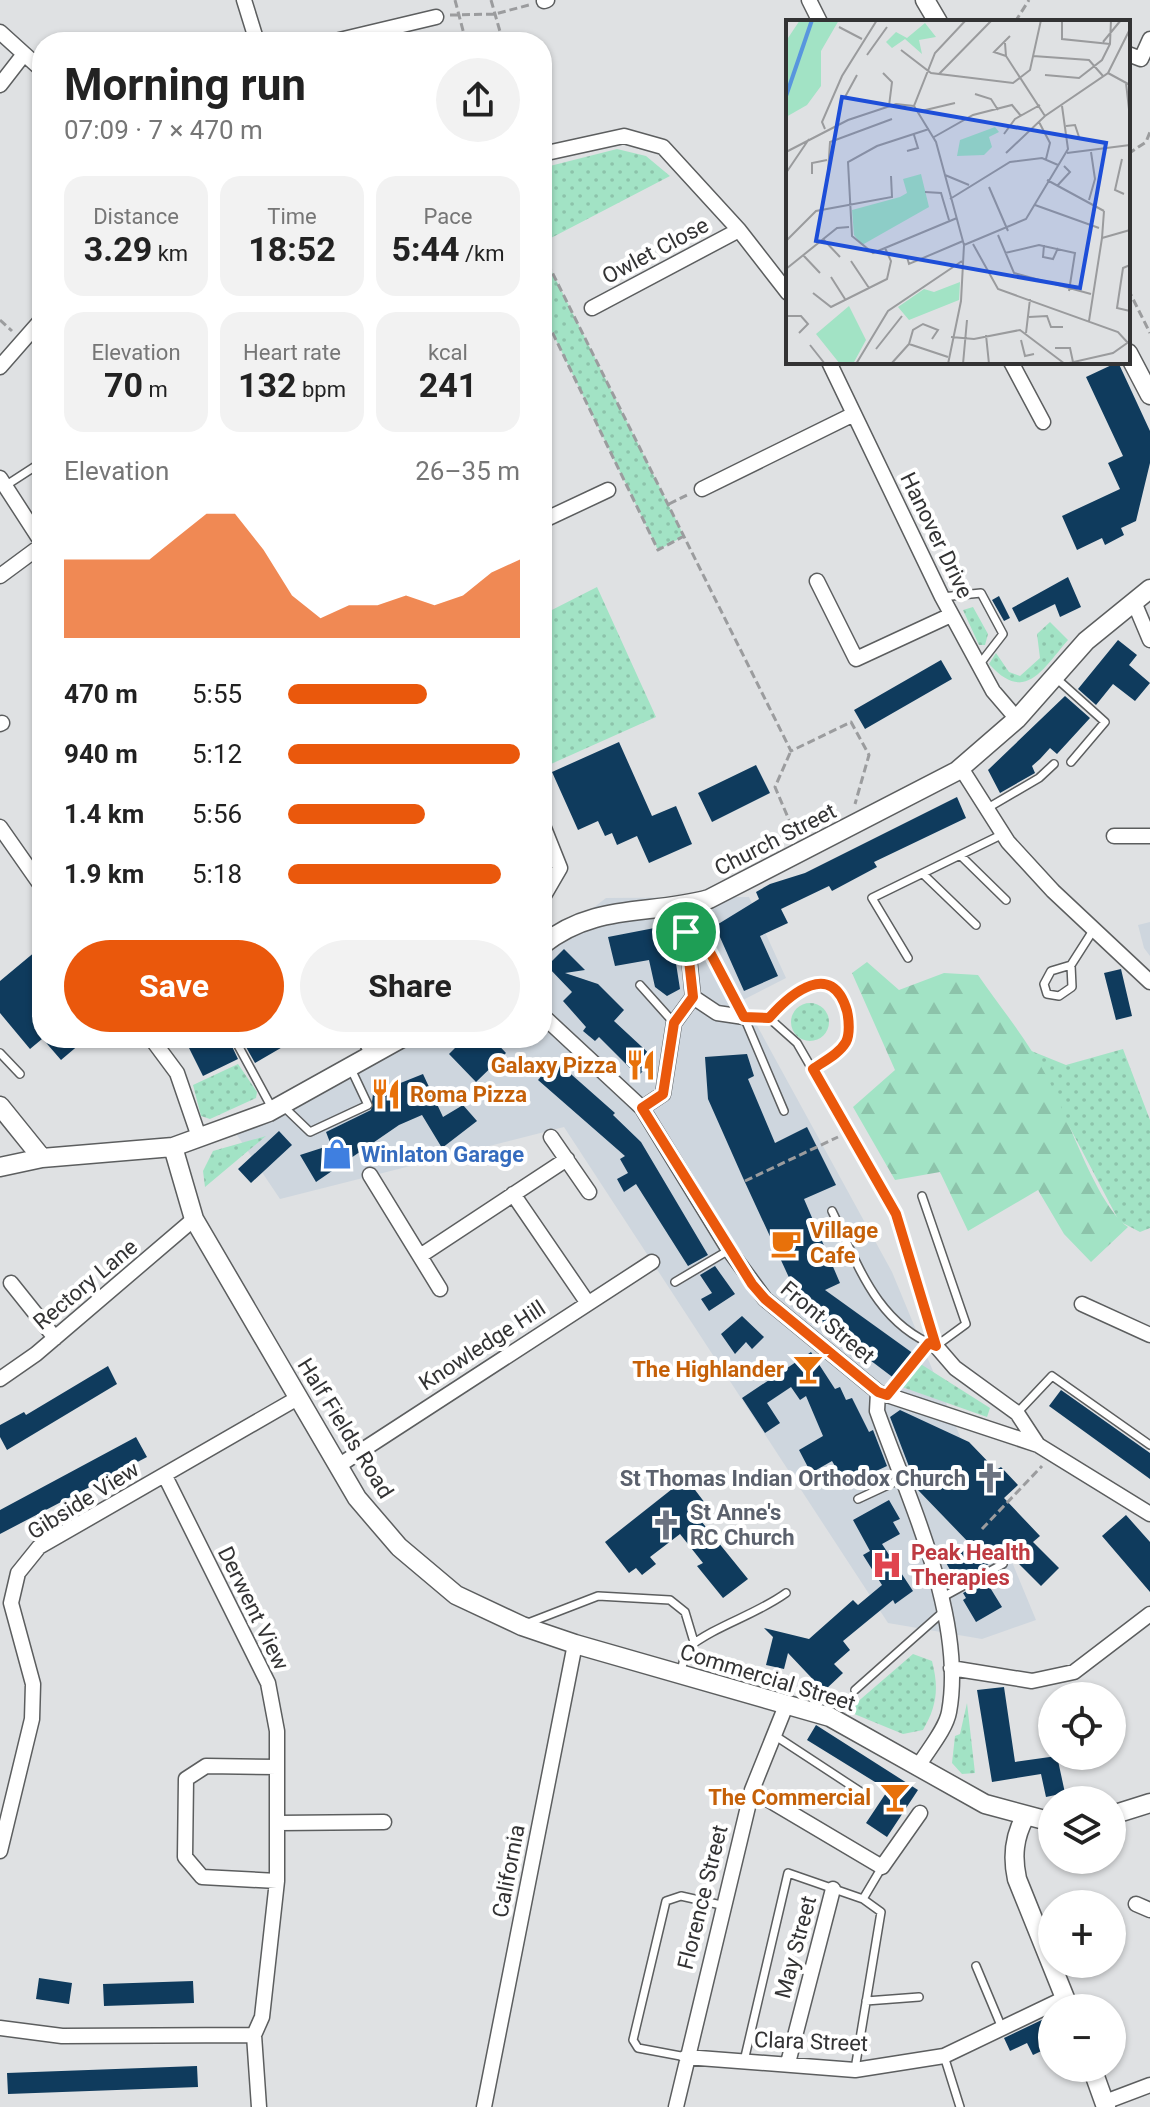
<!DOCTYPE html>
<html lang="en">
<head>
<meta charset="utf-8">
<style>
  :root { --surface:#fff; --page:#f2f2f2; --text:#222; --muted:#767676; --accent:#ea580c }
  body { margin:0; font-family:Roboto,sans-serif; background:var(--page); color:var(--text); height:100vh; display:flex; flex-direction:column; font-size:30px; white-space:nowrap }
  * { box-sizing:border-box; margin:0 }
  p { font-size:26px; color:var(--muted) }
  .icon { flex:none; width:44px; height:44px; fill:none; stroke:currentColor; stroke-width:2; stroke-linecap:round; stroke-linejoin:round }
  .map { position:relative; flex:1; overflow:hidden }
  .side { position:absolute; left:32px; top:32px; width:520px; height:1016px; display:flex; flex-direction:column; background:var(--surface); border-radius:32px; box-shadow:0 2px 6px #0004 }
  .side>* { flex:none }
  .buttons { position:absolute; left:1038px; top:1682px; display:grid; gap:16px }
  .buttons a { display:grid; place-items:center; width:88px; height:88px; border-radius:50%; background:var(--surface); box-shadow:0 2px 6px #0004; font-size:40px }
  .pin { position:absolute; display:grid; place-items:center; width:68px; height:68px; color:#fff; margin:-34px; border:4px solid #fff; border-radius:50%; box-shadow:0 2px 8px #0007 }
  .round { display:grid; place-items:center; flex:none; width:84px; height:84px; border-radius:42px; background:var(--page) }
  .summary { display:flex; align-items:center; justify-content:space-between; height:136px; padding:0 32px }
  h1 { font-size:44px; font-weight:700; line-height:60px }
  .stats { display:grid; grid-template-columns:repeat(3,1fr); gap:12px; height:136px; padding:8px 32px }
  .stats div { display:grid; align-content:center; border-radius:20px; background:var(--page); text-align:center }
  .stats b { font-size:34px; font-weight:700 }
  .stats small { font-size:22px; font-weight:400 }
  .stats p { font-size:22px }
  .chart { height:224px; padding:16px 32px }
  .chart p { display:flex; justify-content:space-between }
  .chart svg { width:100%; height:144px; margin-top:8px; fill:var(--accent); opacity:.7 }
  .primary-button { display:flex; gap:16px; margin-top:auto; padding:16px 32px }
  .primary-button a { flex:1; height:92px; border-radius:48px; background:var(--accent); color:#fff; font-size:32px; font-weight:700; line-height:92px; text-align:center }
  .primary-button a+a { background:var(--page); color:var(--text) }
  ul { padding:0 32px; list-style:none; font-size:26px }
  li { display:grid; grid-template-columns:128px 96px 1fr; align-items:center; height:60px }
  li i { height:20px; border-radius:10px; background:var(--accent) }
  .map>svg:first-child { display:block }
  .built { fill:#ced6de }
  .green { fill:url(#green-dots) }
  .forest { fill:url(#forest-firs) }
  .building { fill:#0f3b5d }
  .lines { fill:none; stroke-linecap:round; stroke-linejoin:round }
  .service-casing { stroke:#5c5e5f; stroke-width:10 }
  .minor-casing { stroke:#5c5e5f; stroke-width:17 }
  .tertiary-casing { stroke:#5c5e5f; stroke-width:21 }
  .path { stroke:#9b9c9e; stroke-width:3; stroke-dasharray:8 4; stroke-linecap:butt }
  .service { stroke:#fff; stroke-width:7 }
  .minor { stroke:#fff; stroke-width:14 }
  .tertiary { stroke:#fff; stroke-width:18 }
  .route-casing { stroke:#fff; stroke-width:16 }
  .route { stroke:#ea580c; stroke-width:10 }
  .labels { text-anchor:middle; stroke-width:8; stroke-linejoin:round; paint-order:stroke }
  .street-label { font-size:22px; fill:#333334; stroke:#fff }
  .food-label { font-size:22px; font-weight:bold; fill:#c56008; stroke:#fff; text-anchor:end }
  .shop-label { font-size:22px; font-weight:bold; fill:#366cbe; stroke:#fff; text-anchor:start }
  .worship-label { font-size:22px; font-weight:bold; fill:#5b616d; stroke:#fff; text-anchor:end }
  .health-label { font-size:22px; font-weight:bold; fill:#be3a42; stroke:#fff; text-anchor:start }
  .inset-river { fill:none; stroke:#5896de; stroke-width:4 }
  .inset-road { fill:none; stroke:#9a9b9d; stroke-width:2 }
  .view { fill:#1d4ed8; fill-opacity:0.15; stroke:#1d4ed8; stroke-width:4 }
  .inset-edge { fill:none; stroke:#333334; stroke-width:4 }
</style>
</head>
<body>
<div class="map">
<svg width="1150" height="2107" viewBox="0 0 1150 2107">
  <defs>
    <pattern id="green-dots" width="8" height="8" patternUnits="userSpaceOnUse" patternTransform="scale(2)"><rect width="8" height="8" fill="#a2e3c5"/><path d="M2 2h.1M6 6h.1" fill="none" stroke="#8cc3aa" stroke-width="1.8" stroke-linecap="round"/></pattern>
    <pattern id="forest-firs" width="22" height="20" patternUnits="userSpaceOnUse" patternTransform="scale(2)"><rect width="22" height="20" fill="#a2e3c5"/><path d="M5 1l3.5 6h-7zM16 11l3.5 6h-7z" fill="#8cc3aa"/></pattern>
  </defs>
  <rect width="100%" height="100%" fill="#dfe1e3"/>
  <path class="built" d="M749 897 786 978 743 1000 892 1272 1036 1620 982 1639 888 1623 564 1127 280 1199 237 1135 417 1038H542V947L606 898Z
    M1150 922V956L1144 948 1138 925Z"/>
  <path class="green" d="M617 149 646 156 670 176 549 239 542 227V168Z
    M542 252 684 536 658 550 542 311Z
    M597 587 656 717 542 768V615Z
    M973 607 988 634 985 645H979L963 610Z
    M1050 622 1068 640C1042 670 1025 704 989 664L996 653 1009 672 1020 676 1040 658 1037 634Z
    M791 1022a19 19 0 1 1 38 0a19 19 0 1 1-38 0Z
    M1123 1049 1150 1120V1228L1140 1232 1119 1221 1029 1050 1066 1065Z
    M238 1064 257 1092 256 1098 210 1119 201 1116 193 1085Z
    M266 1136 205 1187 203 1171 213 1151Z
    M919 1363 990 1408 987 1417 902 1387Z
    M913 1654 932 1661C939 1688 937 1706 923 1730L903 1734 847 1711Z
    M967 1703 975 1773 962 1774 952 1763 955 1736 960 1734Z"/>
  <path class="forest" d="M867 962 899 990 944 973 978 975C1001 1008 1028 1041 1047 1077 1067 1113 1096 1205 1128 1227L1091 1262 1064 1234 1038 1190 968 1231 940 1172 895 1180 853 1107 895 1070 852 973Z"/>
  <path class="building" d="M1118 362 1150 431V463L1136 521 1121 528 1124 535 1105 545 1102 538 1077 550 1062 516 1120 489 1108 463 1123 456 1086 377Z
    M1068 577 1081 607 1060 617 1055 604 1019 622 1012 608Z
    M999 596 1010 618 1004 621 992 600Z
    M1118 640 1137 655 1129 665 1150 683 1135 701 1113 684 1096 705 1078 689Z
    M941 660 952 679 865 729 854 710Z
    M1065 696 1090 718 1057 754 1050 748 1040 759 1032 766 1035 773 1000 793 988 770Z
    M619 742 652 816 676 806 692 844 649 863 637 836 617 845 612 833 605 836 598 821 578 830 552 772Z
    M756 765 770 793 712 822 698 793Z
    M957 797 966 818 874 862 877 867 832 891 829 886 781 909 788 923 760 936 778 976 744 991 715 926 759 899 756 892 770 884 805 873Z
    M670 925 680 989 667 996 655 987 649 960 615 966 608 937Z
    M42 946V1039L30 1049 0 1013V981Z
    M564 949 585 970 565 973 598 984 624 1010 614 1021 655 1059 638 1076 599 1037 595 1041 583 1031 586 1027 563 1001 572 992 547 966Z
    M1121 969 1132 1016 1116 1020 1104 973Z
    M42 1038H87L61 1060Z
    M184 1038H228L238 1059 203 1076Z
    M241 1038H298L255 1063Z
    M465 1038H492L506 1053 476 1082 449 1054Z
    M747 1054 754 1076 748 1079 775 1143 807 1127 836 1185 804 1199 840 1283 825 1290 914 1354 895 1379 804 1310 743 1178 708 1099 705 1057Z
    M555 1060 615 1113 613 1115 641 1142 708 1255 688 1266 636 1184 624 1192 617 1179 628 1173 620 1159 625 1156 538 1080Z
    M423 1074 443 1117 463 1105 477 1121 442 1148 422 1115 399 1125 316 1182 300 1155 331 1145 326 1132 371 1110 373 1094Z
    M279 1131 292 1145 251 1183 238 1169Z
    M715 1266 735 1294 709 1311 701 1299 712 1293 700 1275Z
    M742 1316 764 1337 752 1349 746 1342 735 1354 721 1334Z
    M811 1352 835 1389 840 1387 846 1400 852 1398 869 1432 873 1430 887 1466 861 1478 863 1482 849 1490 832 1461 811 1473 799 1450 823 1436 806 1396 800 1400 791 1387 767 1403 780 1423 765 1433 742 1398Z
    M108 1366 117 1384 7 1450 0 1437V1425L24 1412 26 1415Z
    M1061 1390 1150 1453V1479L1049 1406Z
    M900 1410 969 1442 996 1470 1001 1467 1018 1485 1004 1498 1040 1536 1033 1542 1059 1568 1041 1586 1008 1553 957 1582 945 1561 972 1546 918 1490 890 1417Z
    M136 1437 147 1457 0 1534V1510Z
    M686 1478 708 1507 697 1516 748 1579 723 1598 697 1566 703 1563 680 1534 650 1557 656 1564 642 1575 636 1568 629 1573 605 1542Z
    M889 1500 900 1519 893 1522 900 1534 882 1544 913 1591 895 1604 893 1600 843 1641 850 1650 834 1664 843 1673 824 1691 788 1653 784 1669 766 1665 773 1637 764 1628 809 1639 853 1600 858 1605 882 1585 863 1555 870 1551 853 1520Z
    M1126 1515 1150 1542V1592L1102 1536Z
    M986 1581 1002 1607 976 1622 963 1600 966 1598 963 1593Z
    M1004 1687 1015 1762 1057 1756 1065 1793 1046 1797 1041 1774 992 1782 977 1690Z
    M816 1725 918 1790 887 1837 866 1823 888 1790 807 1740Z
    M39 1978 72 1983 69 2004 36 1999Z
    M193 1981 194 2003 104 2006 103 1984Z
    M1052 2015V2046L1033 2055 1027 2043 1010 2051 1004 2038Z
    M197 2066 198 2087 8 2094 7 2073Z"/>
  <g class="lines">
    <g class="service-casing">
      <path id="service" d="M5 486 42 462
        M942 597 981 593 1003 634 979 665
        M1056 678 1105 722 1071 762
        M986 809 1039 778 1054 764
        M961 856 1006 900
        M923 874 976 925
        M686 932 702 937 744 1017 784 1111
        M908 958 872 898 1001 835
        M1071 965 1051 971 1044 984 1047 994 1059 996 1072 987 1071 965 1094 929
        M640 985 674 1023
        M744 1017 769 1018 797 1043 896 1214 935 1346
        M769 1018C791 993 832 959 847 1011 849 1020 850 1034 846 1042 839 1054 824 1061 813 1069
        M234 1038 272 1108
        M523 1038H528
        M0 1053 20 1074
        M284 1107 310 1132 368 1105 351 1069
        M922 1196 966 1324 936 1346
        M832 1211C858 1264 876 1323 936 1346
        M675 1282 729 1250
        M1017 1413 1052 1376 1150 1445
        M858 1499 901 1479
        M941 1598 1003 1564
        M528 1623 598 1596 670 1600 685 1612 694 1642
        M681 1672 686 1649C718 1624 754 1616 786 1593
        M855 1690 944 1611
        M774 1735 864 1794
        M863 1899 882 1867
        M976 1966 1002 2028
        M866 2001 919 1997
        M944 2056 960 2107
        M686 2057 638 2048 633 2040 666 1901 681 1896 721 1905
        M744 2061 788 1873 863 1899 881 1912 855 2069"/>
    </g>
    <g class="minor-casing">
      <path id="minor" d="M244 0 257 42
        M809 0 820 22
        M544 1 547 0
        M0 32 42 70
        M331 42 436 17
        M1128 54 1141 59 1150 39
        M0 85 24 54
        M542 154 624 136 663 147 739 230 788 293
        M592 308 739 230
        M829 362 942 597 993 691 1017 719
        M1011 362 1043 422
        M0 367 42 319
        M0 478 42 543
        M702 489 854 414
        M542 521 608 490
        M0 576 42 545
        M817 581 856 659 951 615
        M1134 602 1150 640
        M0 724 2 723
        M961 768 1008 842 1053 891 1150 982
        M542 823 560 868 542 899
        M0 827 42 887
        M1114 836H1150
        M693 997 717 1013 744 1017
        M542 1015 642 1108 729 1250 765 1299 878 1392 877 1411C908 1498 966 1619 949 1712 946 1729 928 1750 919 1765
        M151 1038 177 1073 199 1137
        M364 1038 373 1054
        M642 1108 663 1094 674 1023 693 997 684 907
        M551 1137 589 1192
        M370 1175 440 1289
        M513 1194 587 1302
        M420 1256 567 1159
        M11 1283 55 1338
        M1082 1304 1150 1335
        M936 1346 955 1368 1017 1413 1038 1445
        M0 1379 36 1354 194 1219
        M878 1392 1038 1445 1150 1514
        M338 1466 652 1262
        M951 1668 1032 1681 1074 1672 1150 1614
        M752 1790 882 1867 920 1813
        M279 1823 384 1822
        M0 1851 32 1719 33 1684 11 1603 18 1573 39 1547 296 1399
        M277 1881 202 1877 185 1857 186 1779 206 1766 277 1767
        M1136 1904 1150 1910
        M0 2028 62 2036 254 2035 262 2017 277 1881V1731L268 1683 165 1476
        M254 2035 259 2107
        M686 2057 855 2070 944 2056 1065 1998
        M788 2063 833 1889
        M1105 2102 1150 2085
        M484 2107 575 1644
        M676 2107 752 1790 787 1703"/>
    </g>
    <g class="tertiary-casing">
      <path id="tertiary" d="M925 0 938 22
        M1128 353 1150 395
        M542 945C596 902 649 916 709 899L957 771 1017 719 1086 641 1150 589
        M0 1106 42 1158
        M173 1147 194 1219 357 1498 399 1547 456 1595 522 1626 575 1644 830 1717 985 1804 1052 1822
        M0 1167 42 1158 173 1147 269 1112 402 1038
        M1112 1815 1150 1803
        M1025 1817C1014 1837 1012 1856 1017 1879L1069 2008
        M1092 2068 1106 2107"/>
    </g>
    <path class="path" d="M455 0 466 42
      M491 0 503 42
      M450 15 495 14 529 5
      M1015 22 1029 0
      M1128 154 1146 142 1150 132
      M542 252 791 751 851 722 869 755 855 804
      M1128 289 1150 333
      M542 311 658 550 684 536
      M0 320 12 331
      M669 504 687 495
      M790 753 775 787 795 834
      M542 758V762
      M745 1181 838 1137
      M897 1383 922 1351
      M982 1529 1042 1466"/>
    <use href="#service" class="service"/>
    <use href="#minor" class="minor"/>
    <use href="#tertiary" class="tertiary"/>
  </g>
  <g class="lines">
    <g class="route-casing">
      <path id="route" d="M686 932 702 937 744 1017 769 1018C791 993 832 959 847 1011 849 1020 850 1034 846 1042 839 1054 824 1061 813 1069L896 1214 936 1346 929 1343 887 1395 878 1392 765 1299 752 1284 642 1108 663 1094 674 1023 693 997Z"/>
    </g>
    <use href="#route" class="route"/>
  </g>
  <defs>
    <g id="restaurant-bare" transform="scale(2.4)"><path d="M-5-6h1v4h1v-4h1v4h1v-4h1v5L-1.5 .5V6h-2V.5L-5-1ZM5-6V6H3V1.5H1.5Q1.5-4 5-6Z" fill="#e8710a" stroke="#fff" stroke-width="2.5" paint-order="stroke"/></g>
    <g id="shop-bare" transform="scale(2.4)"><path d="M-5-2.5h2.3a2.7 3.5 0 0 1 5.4 0H5L5.5 6h-11ZM-1.5-2.5h3a1.5 2.3 0 0 0-3 0Z" fill="#3f7fe0" stroke="#fff" stroke-width="2.5" paint-order="stroke"/></g>
    <g id="cafe-bare" transform="scale(2.4)"><path d="M-5.5-4.5H6V0H3Q3 3.5 0 3.5H-2.5Q-5.5 3.5-5.5 0ZM3-3.2v2h1.7v-2ZM-6 4.5H4V6H-6Z" fill="#e8710a" stroke="#fff" stroke-width="2.5" paint-order="stroke"/></g>
    <g id="bar-bare" transform="scale(2.4)"><path d="M-6-5H6L.8 .8V4.5H3.5V6h-7V4.5H-.8V.8Z" fill="#e8710a" stroke="#fff" stroke-width="2.5" paint-order="stroke"/></g>
    <g id="church-bare" transform="scale(2.4)"><path d="M-1.2-6h2.4v3.5h3.3v2.4h-3.3V6h-2.4V-.1h-3.3v-2.4h3.3Z" fill="#6b7280" stroke="#fff" stroke-width="2.5" paint-order="stroke"/></g>
    <g id="hospital-bare" transform="scale(2.4)"><path d="M-5-5h3v3.5h4V-5h3V5h-3V1.5h-4V5h-3Z" fill="#e0444e" stroke="#fff" stroke-width="2.5" paint-order="stroke"/></g>
  </defs>
  <g fill-rule="evenodd">
    <use href="#restaurant-bare" x="641" y="1065"/>
    <use href="#restaurant-bare" x="386" y="1094"/>
    <use href="#shop-bare" x="337" y="1154"/>
    <use href="#cafe-bare" x="786" y="1243"/>
    <use href="#bar-bare" x="808" y="1369"/>
    <use href="#church-bare" x="990" y="1478"/>
    <use href="#church-bare" x="666" y="1525"/>
    <use href="#hospital-bare" x="887" y="1565"/>
    <use href="#bar-bare" x="895" y="1797"/>
  </g>
  <g class="labels">
    <g class="street-label">
      <text transform="translate(655 250) rotate(-28)" y="8">Owlet Close</text>
      <text transform="translate(937 535) rotate(64)" y="8">Hanover Drive</text>
      <text transform="translate(775 839) rotate(-27)" y="8">Church Street</text>
      <text transform="translate(85 1284) rotate(-40)" y="8">Rectory Lane</text>
      <text transform="translate(828 1322) rotate(40)" y="8">Front Street</text>
      <text transform="translate(482 1345) rotate(-33)" y="8">Knowledge Hill</text>
      <text transform="translate(346 1428) rotate(58)" y="8">Half Fields Road</text>
      <text transform="translate(83 1500) rotate(-32)" y="8">Gibside View</text>
      <text transform="translate(254 1608) rotate(64)" y="8">Derwent View</text>
      <text transform="translate(768 1677) rotate(17)" y="8">Commercial Street</text>
      <text transform="translate(508 1871) rotate(-79)" y="8">California</text>
      <text transform="translate(702 1897) rotate(-76)" y="8">Florence Street</text>
      <text transform="translate(795 1947) rotate(-75)" y="8">May Street</text>
      <text transform="translate(811 2041) rotate(2)" y="8">Clara Street</text>
    </g>
    <g class="food-label">
      <text x="617" y="1073">Galaxy Pizza</text>
      <text x="410" y="1102" text-anchor="start">Roma Pizza</text>
      <text x="810" y="1238" text-anchor="start">Village<tspan x="810" dy="25">Cafe</tspan></text>
      <text x="784" y="1377">The Highlander</text>
      <text x="871" y="1805">The Commercial</text>
    </g>
    <g class="shop-label">
      <text x="361" y="1162">Winlaton Garage</text>
    </g>
    <g class="worship-label">
      <text x="966" y="1486">St Thomas Indian Orthodox Church</text>
      <text x="690" y="1520" text-anchor="start">St Anne's<tspan x="690" dy="25">RC Church</tspan></text>
    </g>
    <g class="health-label">
      <text x="911" y="1560">Peak Health<tspan x="911" dy="25">Therapies</tspan></text>
    </g>
  </g>
  <g transform="translate(786 20)">
    <rect width="344" height="344" fill="#dfe1e3"/>
    <path d="M139 3 150 17 133 20 136 34 119 19 106 28 100 22 110 12 121 18ZM135 154 143 187 76 225 68 215 66 190 114 177 121 173 117 159ZM63 286 80 320 67 344H54L30 314Z" fill="#a2e3c5"/>
    <path d="M14 0H53L35 31V66L21 85 0 97 2 18ZM209 107 213 112 203 117 206 127 198 135 171 136 174 120Z" fill="#a2e3c5"/>
    <path d="M174 262 173 280 123 300 112 287 138 269 148 272Z" fill="#a2e3c5"/>
    <path class="inset-river" d="M0 76 26 0"/>
    <path class="inset-road" d="M276 0V19L324 24M53 7 76 19M317 22 335 0M219 23 220 36 259 96M115 30 145 53 227 63 244 50 255 0M81 35 101 7M220 36 208 32 224 16M247 36 303 40 317 56M97 53 106 62 103 86M322 53 344 65M153 54 206 0M259 55 293 58 316 40 324 24 325 0M340 63 344 98M189 74 205 79 212 90M59 77 71 55M131 92 169 83M253 102 264 123 260 139M280 106 289 105 294 120M39 109 36 102 56 56 91 0M143 109 91 126 62 142 66 216 87 233 171 198M218 114 229 99 254 85M148 117 187 95 226 85 235 96M121 131 132 128 128 115M0 132 62 100 110 84 128 86M220 133 259 96 322 53 344 9M281 133 344 125M336 139 329 170 338 174M0 153 23 119M42 153 44 122 106 99M26 154V143L41 140M159 155 183 165M261 160 318 191M271 166 284 152 278 146M203 167 222 211M139 172 155 173 163 200M164 179 224 142 256 138 272 145M303 180 309 159 305 132M249 185 313 208M212 215 228 253 305 274M316 218 344 210M316 218 318 191M37 219 54 237M0 221 30 191 106 177 105 156M187 224 212 269 332 312 342 323M178 225 240 199 282 129 276 86M258 225 257 237 267 239 272 228M219 233 253 225 289 233 283 271M17 235 34 253M121 237 123 244 177 221M65 241 83 268M344 245 337 248 331 288 344 291M0 249 51 208 63 207M45 257 59 279M27 273 45 287 101 259 105 241 99 228M0 296H15L22 304 13 313M243 297 261 296 265 307H277M303 301 316 218M240 313 244 279M200 315 203 344M165 317 188 319 234 310 279 344 327 333 344 321M235 320 239 336 248 334M123 324 127 310 137 304 152 310 146 319M24 325 39 344M269 328H284L287 342M90 329 116 296M70 344 102 291 176 241M105 344 123 324 162 337M162 344 175 281 178 225 150 122 128 86 149 33 180 0M177 344 181 300"/>
    <path class="view" d="M56 77 320 123 294 268 30 221Z"/>
    <rect width="344" height="344" class="inset-edge"/>
  </g>
</svg>
<div class="buttons">
<a><svg class="icon" aria-label="locate" viewBox="0 0 24 24"><circle cx="12" cy="12" r="6"/><path d="M12 2v4M12 18v4M2 12h4M18 12h4"/></svg></a>
<a><svg class="icon" aria-label="layers" viewBox="0 0 24 24"><path d="M12 4l9 5-9 5-9-5zM3 14l9 5 9-5"/></svg></a>
<a>+</a>
<a>−</a>
</div>
<div class="pin" style="left:686px;top:932px;background:#1e9e55"><svg class="icon" aria-label="arrive" viewBox="0 0 24 24"><path d="M6 21V4h12l-3 4 3 4H6"/></svg></div>
<section class="side">
<div class="summary"><div><h1>Morning run</h1><p>07:09 · 7 × 470 m</p></div><a class="round"><svg class="icon" aria-label="share" viewBox="0 0 24 24"><path d="M12 15V3M7 8l5-5 5 5M5 13v7h14v-7"/></svg></a></div>
<div class="stats">
<div><p>Distance</p><b>3.29<small> km</small></b></div>
<div><p>Time</p><b>18:52</b></div>
<div><p>Pace</p><b>5:44<small> /km</small></b></div>
</div>
<div class="stats">
<div><p>Elevation</p><b>70<small> m</small></b></div>
<div><p>Heart rate</p><b>132<small> bpm</small></b></div>
<div><p>kcal</p><b>241</b></div>
</div>
<div class="chart"><p><span>Elevation</span>26–35 m</p>
<svg viewBox="0 0 160 44" preserveAspectRatio="none"><path d="M0 44V20L10 20L20 20L30 20L40 13L50 6L60 6L70 17L80 31L90 38L100 34L110 34L120 31L130 34L140 31L150 24L160 20V44z"/></svg>
</div>
<ul>
<li><b>470 m</b>5:55<i style="width:60%"></i></li>
<li><b>940 m</b>5:12<i style="width:100%"></i></li>
<li><b>1.4 km</b>5:56<i style="width:59%"></i></li>
<li><b>1.9 km</b>5:18<i style="width:92%"></i></li>
</ul>
<div class="primary-button"><a>Save</a><a>Share</a></div>
</section>
</div>
</body>
</html>
